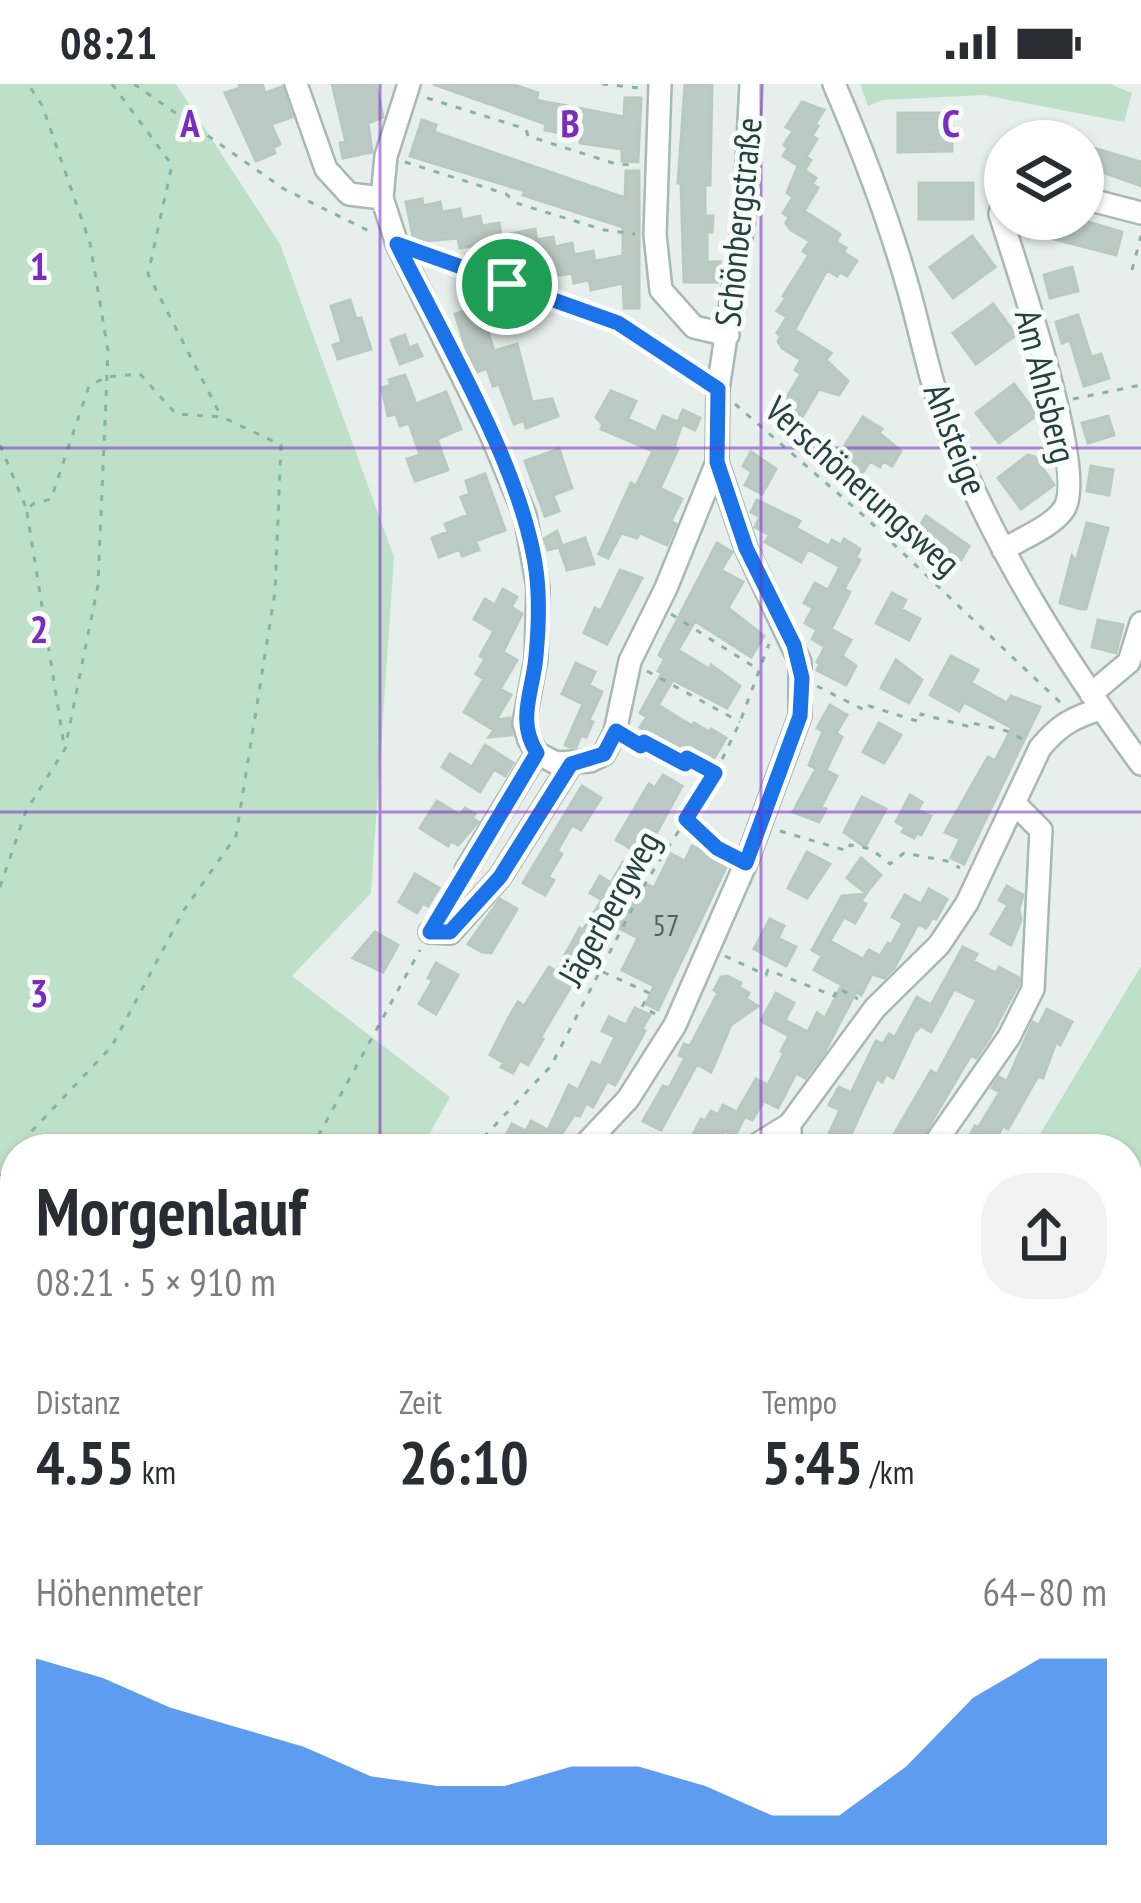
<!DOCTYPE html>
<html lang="de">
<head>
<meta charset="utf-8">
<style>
  :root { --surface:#fff; --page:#f2f2f3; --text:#2b2b33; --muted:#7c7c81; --accent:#1a73e8 }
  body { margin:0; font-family:"PT Sans Narrow",sans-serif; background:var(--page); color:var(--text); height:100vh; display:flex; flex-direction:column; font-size:45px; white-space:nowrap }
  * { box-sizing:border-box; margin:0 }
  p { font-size:39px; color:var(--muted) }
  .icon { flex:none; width:66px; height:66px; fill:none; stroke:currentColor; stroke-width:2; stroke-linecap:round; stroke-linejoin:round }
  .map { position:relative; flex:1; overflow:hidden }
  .details { position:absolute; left:0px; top:1050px; width:1143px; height:771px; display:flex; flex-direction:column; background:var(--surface); border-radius:48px 48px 0 0; box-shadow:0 3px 9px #0004 }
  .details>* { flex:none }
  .buttons { position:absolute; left:984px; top:36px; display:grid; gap:24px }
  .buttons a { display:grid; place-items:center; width:120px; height:120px; border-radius:50%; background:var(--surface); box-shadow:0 3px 9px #0004; font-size:60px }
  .pin { position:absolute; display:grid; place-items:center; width:102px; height:102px; color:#fff; margin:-51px; border:6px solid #fff; border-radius:50%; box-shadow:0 3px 12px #0007 }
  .round { display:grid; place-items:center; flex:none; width:126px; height:126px; border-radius:48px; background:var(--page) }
  .summary { display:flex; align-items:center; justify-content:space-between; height:204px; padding:0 36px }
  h1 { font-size:66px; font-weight:600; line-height:90px }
  .figures { display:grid; grid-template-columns:repeat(3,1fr); gap:18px; height:204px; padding:12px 36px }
  .figures div { display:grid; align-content:center }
  .figures b { font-size:60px; font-weight:600 }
  .figures small { font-size:33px; font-weight:400 }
  .figures p { font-size:33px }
  .chart { height:336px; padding:24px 36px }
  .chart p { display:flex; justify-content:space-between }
  .chart svg { width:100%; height:216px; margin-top:12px; fill:var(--accent); opacity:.7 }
  .status { display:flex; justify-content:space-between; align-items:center; height:84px; padding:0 60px; background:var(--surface); direction:ltr }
  .status svg { height:33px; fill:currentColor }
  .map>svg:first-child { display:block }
  .green { fill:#bfe0c8 }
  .building { fill:#bbcac4; stroke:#b8c9c2; stroke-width:3 }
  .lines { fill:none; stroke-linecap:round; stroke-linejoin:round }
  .minor-casing { stroke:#a8b8b2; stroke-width:26 }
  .path { stroke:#86b3a5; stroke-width:3; stroke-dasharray:6 9; stroke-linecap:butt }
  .minor { stroke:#fff; stroke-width:21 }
  .route-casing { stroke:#fff; stroke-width:24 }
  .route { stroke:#1a73e8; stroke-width:15 }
  .grid { fill:none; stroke:#7b2cbf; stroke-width:3; stroke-opacity:0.55 }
  .labels { text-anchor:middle; stroke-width:10; stroke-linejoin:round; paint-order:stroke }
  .number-label { font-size:30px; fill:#4a645c }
  .street-label { font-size:36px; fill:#24423a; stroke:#f7fbf9 }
  .grid-label { font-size:39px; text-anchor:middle; font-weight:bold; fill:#7b2cbf; stroke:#f7fbf9; stroke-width:10; stroke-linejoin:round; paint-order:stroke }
</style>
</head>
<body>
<div class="status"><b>08:21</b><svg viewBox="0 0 49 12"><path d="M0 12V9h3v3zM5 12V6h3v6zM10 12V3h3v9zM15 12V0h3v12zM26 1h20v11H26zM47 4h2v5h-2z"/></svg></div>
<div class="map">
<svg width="1141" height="1819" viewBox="0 0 1141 1819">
  <rect width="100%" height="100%" fill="#e6efeb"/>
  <path class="green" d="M0 0H176L280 160 394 473 371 809 292 892 450 1013 421 1065H15V1485L0 1463Z
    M860 0H1110L1132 9 1124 38 983 11 883 16 868 22Z
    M1141 882V1595L1128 1587V1065H1031Z
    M15 1591V1806H1074L1108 1819H0V1602Z"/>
  <path class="building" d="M239 0H262L265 9 282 3 292 33 271 40 280 60 273 64 275 69 256 77 225 9 240 4Z
    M332 0H376L383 33 368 39 372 68 343 74 340 59 346 58Z
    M433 0H512L538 9 536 16 624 33 625 14H641L638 78 622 77V65L580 59 581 53 545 46 546 40Z
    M685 0H712L710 101H705V132H713L712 148H707V178H720L719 198H684L681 99H678Z
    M802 18 824 26 815 40 818 42 812 52 817 55 806 73 811 76 805 86 783 72 788 64 784 61 793 47 786 43Z
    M898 29H952V67L898 68Z
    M422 36 436 41 434 48 625 114 626 87H639V224H624L623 199 591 206 589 196 574 199 572 189 554 192 551 182 535 185 533 175 512 179 510 166 481 172 478 161 460 164 458 154 414 158 406 118 422 115 423 122 440 118 442 128 460 125 462 136 480 132 482 142 499 139 501 152 535 145 537 156 553 153 555 163 572 159 574 171 593 167 595 177 623 172V143L523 111 525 107 410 72Z
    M1083 61 1141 78V102L1083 81Z
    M798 82 816 94 812 100 818 104 804 127 840 150 836 158 846 164 843 168 857 177 847 192 840 188 837 192 827 186 796 243 795 246 831 269 826 276 848 297 839 311 819 305 802 333 782 321 801 290 795 286 801 276 782 264 778 257 781 252 777 249 787 233 777 227 786 214 783 212 809 171 803 167 810 157 791 146 786 139 789 133 783 129 793 113 787 109Z
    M919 99H973V135H919Z
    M1029 135H1078L1122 148 1116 171 1026 148Z
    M972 152 995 183 953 214 930 183Z
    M1072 183 1078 207 1050 214 1044 191Z
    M350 216 356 235 361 234 371 265 338 275 333 261 342 258 331 222Z
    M993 220 1016 251 976 280 953 249Z
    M474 224 481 247 487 245 494 267 517 260 532 318 552 315 558 332 526 344 524 336 514 340 499 300 493 302 487 284 477 288 467 268 455 230Z
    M1078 231 1091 273 1101 270 1109 294 1084 302 1070 256 1062 259 1056 238Z
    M405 251 409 264 417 261 422 272 400 280 391 256Z
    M405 291 416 320 446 308 461 345 437 355 448 386 415 397 407 375 420 371 409 339 400 342 396 330 388 332 382 304 391 301 389 296Z
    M1014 300 1037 331 999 359 976 329Z
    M611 307 636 317 628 335 656 348 663 332 678 338 683 326 700 334 695 346 682 340 674 363 678 365 660 404 682 415 671 437 676 440 667 461 640 449 637 454 621 449 608 474 599 470 631 399 636 402 653 367 601 345 603 341 596 333Z
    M1108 332 1114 351 1088 359 1082 339Z
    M863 333 882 345 879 349 901 367 892 382 883 377 880 383 870 377 859 395 836 375Z
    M559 365 572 404 553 411 559 427 545 432 525 377Z
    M751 368 776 385 762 410 745 401 752 388 743 382Z
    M1028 371 1035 373 1054 401 1021 425 998 394Z
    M1091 382 1113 386 1109 411 1087 407Z
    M485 390 505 446 475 457 479 466 462 472 460 465 439 473 432 454 448 448 445 440 468 431 461 413 470 410 466 397Z
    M757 416 800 437 796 444 829 462 832 456 841 461 844 455 860 465 856 473 860 476 844 505 850 508 831 545 851 556 842 572 856 582 846 601 817 586 820 580 817 578 825 563 812 555 817 546 805 539 813 524 804 519 815 499 828 506 840 483 808 465 801 478 765 458 770 451 755 443 760 433 751 428Z
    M926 432 969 462 961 476 951 470 947 478 917 459 922 451 916 448Z
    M1087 439 1108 444 1086 525H1081L1060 519 1072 472 1076 478Z
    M557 447 562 462 585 454 594 480 567 486 559 463 548 466 544 455Z
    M717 459 732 468 721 486 743 498 728 524 764 552 751 573 695 537 678 566 709 585 711 581 740 602 727 624 673 596 658 621 692 642 694 639 709 648 711 645 726 654 713 676 681 660 679 663 663 654 662 657 640 643 647 633 640 629 662 589 658 587 665 575 659 571Z
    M620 486 642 494 607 560 584 549 595 524 601 527Z
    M503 505 517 513 511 523 522 530 503 568 517 576 500 605 511 611 496 636 510 634 512 651 489 653 494 646 464 628 484 595 476 590 485 575 480 572 494 547 474 535 485 515 495 521Z
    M892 509 906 516 901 525 920 535 909 556 876 539Z
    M1098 536 1123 541 1116 569 1092 563Z
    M951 572 978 586 971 599 1007 619 1011 612 1040 623 964 780 951 774 960 755 945 748 988 673 995 677 1012 644 964 618 959 627 930 611Z
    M896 576 922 596 909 619 881 604Z
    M576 579 595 588 589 601 602 608 589 636 593 638 586 653 581 651 576 663H569L565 661 583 620 562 610Z
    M830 621 847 631 836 649 842 653 826 686 837 692 821 723 826 725 819 738 793 728 816 685 809 681 823 647 817 644Z
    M879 639 901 651 884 679 863 668Z
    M485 661 513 679 505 692 494 685 480 708 442 683 450 670 472 683Z
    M663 691 682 702 650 761 641 756 635 767 616 756 649 700 655 704Z
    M582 702 601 714 581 746 572 741 557 767 562 770 548 793 554 796 545 811 523 799Z
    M910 711 922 718 918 726 931 732 921 751 917 749 914 754 902 748 905 743 896 738Z
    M862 713 886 725 865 763 844 748Z
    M437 717 460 731 465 724 475 730 472 734 478 738 458 761 451 757 448 762 420 744Z
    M692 762 728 779 658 926 646 920 654 902 622 886 638 854 609 839 540 954 543 955 528 981 520 976 513 989 501 983 504 979 490 971 508 935 518 918 524 922 549 883 556 887 580 844 583 846 602 816 590 809 600 792 611 799 623 778 635 785 631 792 654 804 671 770 685 777Z
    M807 768 830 780 807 814 788 804Z
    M861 774 881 791 866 809 847 794Z
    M415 790 439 804 428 822 423 819 417 829 399 818Z
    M1007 802 1023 811 1019 825 1021 836 1011 861 991 850 1008 821 999 816Z
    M929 805 947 815 936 835 933 833 926 844 918 840 894 884 884 894 872 890 861 911 856 908 824 969 805 994 796 989 778 1024 764 1017 752 1036 737 1028 756 995 768 1001 784 969 781 967 789 952 761 937 776 909 794 919 785 936 808 948 817 929 825 934 842 901 814 886 822 872 812 866 842 812 866 810 861 817 866 820 855 839 844 833 830 857 863 875 869 866 880 872 888 859 891 861 903 839 892 833 905 811 921 820Z
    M500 815 517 825 491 869 482 868 468 860Z
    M770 835 784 842 778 854 796 863 786 882 754 865Z
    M375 848 398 861 383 888 353 874Z
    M963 863 977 870 973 877 996 889 999 883 1019 894 1018 901 989 955 976 974 971 971 916 1064 893 1052 931 987 937 990 977 916 954 905 931 948 921 942 914 949 893 994 886 990 882 998 877 994 844 1065H822L840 1026 829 1021 839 1003 851 1009 876 957 883 960 889 950 895 953 917 913 931 921Z
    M436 879 458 891 436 930 419 920 433 896 428 894Z
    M727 892 741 899 739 903 749 909 746 915 758 922 731 941 711 988 697 980 661 1046 643 1037 663 1002 669 1004 685 974 679 971 684 960 690 962 718 909 714 906 721 893Z
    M635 924 650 931 642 945 645 947 615 1001 607 997 593 1023 586 1019 580 1032 574 1031 552 1065H499L512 1040 526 1047 531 1037 548 1046 569 1001 578 1006 592 978 601 982 615 953 602 947 609 933 626 941Z
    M1047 925 1072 938 1060 961 1056 958 1043 994 1038 992 1008 1045 1003 1042 990 1065H949L955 1056 964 1062 975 1042 978 1044 1000 1008 992 1004 999 993 1007 997 1033 938 1039 941Z
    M723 1021 745 1032 735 1052 724 1047 714 1065H686L701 1035 705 1037 711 1027 718 1031Z"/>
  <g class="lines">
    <g class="minor-casing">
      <path id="minor" d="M296 0 326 85 349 110 382 114
        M409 0 386 72 382 114 397 160 490 348 525 431 538 504 536 575 524 639 529 656 537 669 556 679 590 677 604 670 615 648 630 577 666 504 717 378
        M660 0 655 151 661 206 694 243 728 251
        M834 0C863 67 889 136 909 207 922 254 931 302 949 348 996 468 1065 576 1141 680
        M1083 114 1141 129
        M1003 466C1022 454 1052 443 1064 425 1088 388 1015 179 1000 130L1005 109
        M1091 610 1129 578 1141 539
        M466 786 537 669
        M430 848 450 849 500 793 571 680
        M581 1065 628 1015 675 941 746 779 800 632V578L746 464 717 378 718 305 744 134 751 0
        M750 1065 790 1040 875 924 939 861 967 819 1040 664C1058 642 1073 633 1101 625
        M790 1065V1040
        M931 1065 1009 953 1033 905 1041 746 1015 720
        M0 1511 9 1568 15 1578
        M0 1680 15 1683
        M36 1819 52 1813 95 1819
        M165 1819 183 1806"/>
    </g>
    <path class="path" d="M112 0 172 81 148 190 221 332
      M134 0 284 105 371 148
      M602 0 640 4
      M427 14 526 45 528 52 616 80 636 81
      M405 78 506 110 516 119 604 146 635 150
      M424 170 618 239 699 292
      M1132 186 1141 152
      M1073 315 1141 301
      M735 320 864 432 1064 622
      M0 361 27 426 33 420 51 415 89 302 106 293 140 290 176 330 222 333 281 361 275 508 236 752 184 826 112 962 30 1049 25 1065
      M27 428 64 661
      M671 530 759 586
      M647 587 740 638
      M817 602 866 627 869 622 920 638 921 630 967 642 968 638 1007 647 1022 655
      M633 657 641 662 644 658 685 680 687 674 714 689
      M688 737 717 764 731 771
      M780 747 848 767 850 761 871 765 890 780 904 769 947 777 960 784
      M0 803 26 727 65 665 98 501 108 267 90 159 42 21 28 0
      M440 831 456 803
      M725 872 766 891 768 886 834 912 838 904 858 915
      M603 888 649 909 642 923 659 932
      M311 1065 420 866
      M486 1065 480 1057 551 982 646 798 715 690 740 638 769 560
      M0 1140 15 1095
      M1128 1550 1141 1560
      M1128 1597 1141 1602
      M1128 1661 1141 1629
      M649 1806 700 1819
      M389 1819 390 1806
      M817 1819 819 1806
      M1064 1819 1069 1806"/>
    <use href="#minor" class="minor"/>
  </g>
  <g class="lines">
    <g class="route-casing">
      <path id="route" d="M397 160 618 239 718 305 717 378 746 464 794 561 802 594 800 632 746 779 717 764 686 735 715 689 687 674 685 680 644 658 641 662 616 647 604 670 571 680 500 793 450 848H430L537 669C516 636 533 608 536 572 538 551 539 529 538 508 534 403 444 256 397 160Z"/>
    </g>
    <use href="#route" class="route"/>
  </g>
  <path class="grid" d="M380 0V1065M761 0V1065M0 364H1141M0 728H1141M0 1091H15M1128 1091H1141M0 1455H15M1128 1455H1141M380 1806V1819M761 1806V1819"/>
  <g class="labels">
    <g class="number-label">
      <text x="666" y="852">57</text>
    </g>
    <g class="street-label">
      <text transform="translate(738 138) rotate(-84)" y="13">Schönbergstraße</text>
      <text transform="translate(1046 302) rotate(76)" y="13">Am Ahlsberg</text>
      <text transform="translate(956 355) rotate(69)" y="13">Ahlsteige</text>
      <text transform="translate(863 402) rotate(42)" y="13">Verschönerungsweg</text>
      <text transform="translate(609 824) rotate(-61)" y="13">Jägerbergweg</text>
    </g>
  </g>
  <g class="grid-label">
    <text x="190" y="53">A</text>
    <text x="570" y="53">B</text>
    <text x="951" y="53">C</text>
    <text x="39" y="196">1</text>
    <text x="39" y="559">2</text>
    <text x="39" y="923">3</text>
  </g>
</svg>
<div class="buttons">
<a><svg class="icon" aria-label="layers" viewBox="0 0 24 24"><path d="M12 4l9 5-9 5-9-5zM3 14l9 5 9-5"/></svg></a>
</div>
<div class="pin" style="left:507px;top:200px;background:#1e9e55"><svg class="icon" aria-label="arrive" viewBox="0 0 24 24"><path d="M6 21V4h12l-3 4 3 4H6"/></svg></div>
<section class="details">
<div class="summary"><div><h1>Morgenlauf</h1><p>08:21 · 5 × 910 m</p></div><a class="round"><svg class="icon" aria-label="share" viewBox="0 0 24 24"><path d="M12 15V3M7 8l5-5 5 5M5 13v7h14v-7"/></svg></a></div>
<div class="figures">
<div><p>Distanz</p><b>4.55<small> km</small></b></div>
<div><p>Zeit</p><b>26:10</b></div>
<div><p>Tempo</p><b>5:45<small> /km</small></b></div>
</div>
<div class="chart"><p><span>Höhenmeter</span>64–80 m</p>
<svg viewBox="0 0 160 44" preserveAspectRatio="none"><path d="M0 44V6L10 10L20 16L30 20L40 24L50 30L60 32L70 32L80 28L90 28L100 32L110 38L120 38L130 28L140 14L150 6L160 6V44z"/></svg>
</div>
</section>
</div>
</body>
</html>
